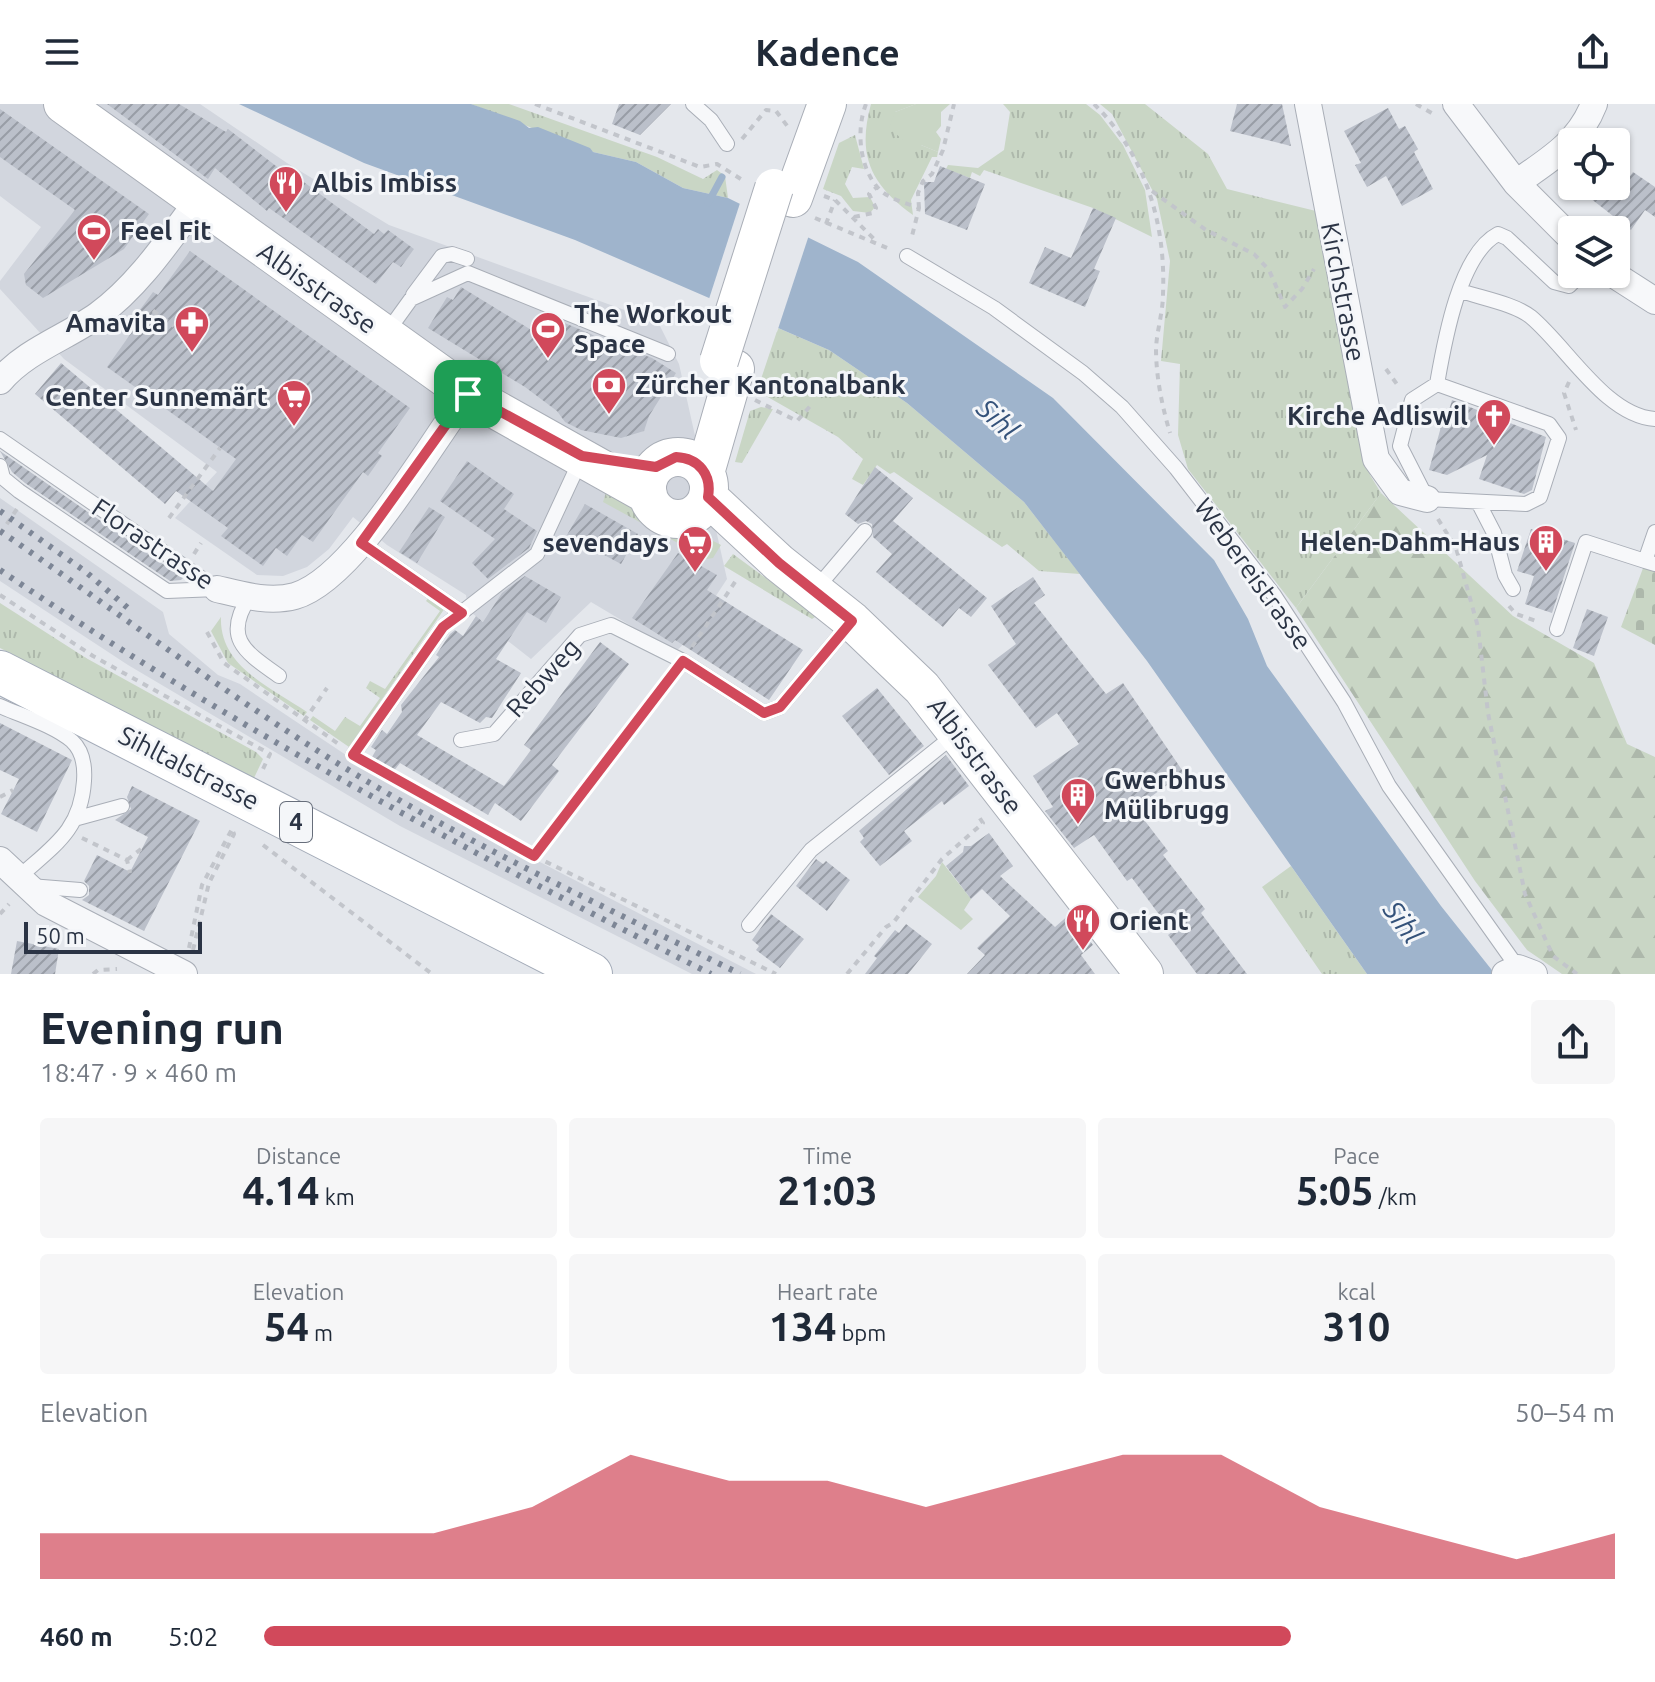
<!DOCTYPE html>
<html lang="en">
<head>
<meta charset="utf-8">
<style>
  :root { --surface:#fff; --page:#f6f6f7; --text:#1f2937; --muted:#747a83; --accent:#d1495b }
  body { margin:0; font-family:Ubuntu,sans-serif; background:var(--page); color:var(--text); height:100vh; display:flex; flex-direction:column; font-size:30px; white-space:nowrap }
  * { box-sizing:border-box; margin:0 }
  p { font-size:26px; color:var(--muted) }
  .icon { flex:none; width:44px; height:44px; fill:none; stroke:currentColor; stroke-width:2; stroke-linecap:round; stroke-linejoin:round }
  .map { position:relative; height:870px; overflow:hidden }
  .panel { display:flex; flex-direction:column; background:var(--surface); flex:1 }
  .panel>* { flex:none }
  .tools { position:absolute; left:1558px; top:24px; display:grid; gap:16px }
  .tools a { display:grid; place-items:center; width:72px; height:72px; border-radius:8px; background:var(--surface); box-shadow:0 2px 6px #0004; font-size:40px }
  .scale { position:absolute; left:24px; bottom:20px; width:178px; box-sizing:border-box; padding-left:8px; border:4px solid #2b3445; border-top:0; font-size:22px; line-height:28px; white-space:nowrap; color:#2b3445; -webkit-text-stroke:6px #f4f6f9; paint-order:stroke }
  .pin { position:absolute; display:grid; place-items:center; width:68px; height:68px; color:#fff; margin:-34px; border-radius:16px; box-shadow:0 4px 12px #0006 }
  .round { display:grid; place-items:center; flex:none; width:84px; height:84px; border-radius:8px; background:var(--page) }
  .headline { display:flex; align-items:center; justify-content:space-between; height:136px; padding:0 40px }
  h1 { font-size:44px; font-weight:700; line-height:60px }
  .figures { display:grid; grid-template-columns:repeat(3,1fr); gap:12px; height:136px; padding:8px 40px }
  .figures div { display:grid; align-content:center; border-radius:8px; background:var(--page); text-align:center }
  .figures b { font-size:40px; font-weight:700 }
  .figures small { font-size:22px; font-weight:400 }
  .figures p { font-size:22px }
  .chart { height:224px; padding:16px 40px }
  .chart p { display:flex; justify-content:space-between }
  .chart svg { width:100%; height:144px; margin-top:8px; fill:var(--accent); opacity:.7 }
  ul { padding:0 40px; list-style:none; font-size:26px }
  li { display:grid; grid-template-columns:128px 96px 1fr; align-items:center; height:60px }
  li i { height:20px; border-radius:10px; background:var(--accent) }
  header { display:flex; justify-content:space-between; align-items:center; height:104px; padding:0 40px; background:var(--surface); font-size:36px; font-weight:700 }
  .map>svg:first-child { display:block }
  .built { fill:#d2d6de }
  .grass { fill:url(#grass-tufts) }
  .forest { fill:url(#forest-firs) }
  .cemetery { fill:url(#cemetery-stones) }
  .park { fill:#c9d6c5 }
  .water { fill:#9fb4cc }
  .pier { fill:#e4e7ec }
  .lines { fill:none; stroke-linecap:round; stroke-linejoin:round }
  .stream { stroke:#9fb4cc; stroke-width:7 }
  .building { fill:url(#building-hatch) }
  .service-casing { stroke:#a9aeb7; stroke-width:16 }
  .minor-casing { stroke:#a9aeb7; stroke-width:28 }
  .secondary-casing { stroke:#a9aeb7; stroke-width:40 }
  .primary-casing { stroke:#a3abb8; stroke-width:44 }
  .path { stroke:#c2c5cb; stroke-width:4; stroke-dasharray:6 6; stroke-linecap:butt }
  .service { stroke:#f7f8fa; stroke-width:14 }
  .minor { stroke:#f7f8fa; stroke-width:26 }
  .secondary { stroke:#fff; stroke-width:38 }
  .primary { stroke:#fff; stroke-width:42 }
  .rail { stroke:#7d8696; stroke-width:6; stroke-dasharray:4 8; stroke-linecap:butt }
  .secondary-bridge-casing { stroke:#a9aeb7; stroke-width:40; stroke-linecap:butt }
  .secondary-bridge { stroke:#fff; stroke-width:38 }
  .route-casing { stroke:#fff; stroke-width:16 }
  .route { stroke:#d1495b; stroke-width:10 }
  .labels { text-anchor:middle; stroke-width:6; stroke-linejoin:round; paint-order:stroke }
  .shield { fill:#f4f6f9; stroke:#676e7b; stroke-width:2 }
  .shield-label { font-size:24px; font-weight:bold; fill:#2b3445 }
  .poi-label { font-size:26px; font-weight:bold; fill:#2b3445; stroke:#f4f6f9; text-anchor:start }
  .street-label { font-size:26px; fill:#2b3445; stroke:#f4f6f9 }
  .water-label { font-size:28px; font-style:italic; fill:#34527a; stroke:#f4f6f9 }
</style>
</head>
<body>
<header><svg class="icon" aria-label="menu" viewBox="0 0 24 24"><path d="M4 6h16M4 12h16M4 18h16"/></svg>Kadence<svg class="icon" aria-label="share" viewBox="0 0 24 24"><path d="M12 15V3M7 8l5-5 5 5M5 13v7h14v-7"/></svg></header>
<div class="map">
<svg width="1655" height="870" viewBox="0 0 1655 870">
  <defs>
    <pattern id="grass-tufts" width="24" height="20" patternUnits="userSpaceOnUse" patternTransform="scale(2)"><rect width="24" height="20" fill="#c9d6c5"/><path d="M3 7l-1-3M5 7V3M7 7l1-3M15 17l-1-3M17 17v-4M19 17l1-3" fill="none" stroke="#adb8ab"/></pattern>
    <pattern id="forest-firs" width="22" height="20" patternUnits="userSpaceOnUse" patternTransform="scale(2)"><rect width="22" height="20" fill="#c9d6c5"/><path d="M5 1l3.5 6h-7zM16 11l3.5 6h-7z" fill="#adb8ab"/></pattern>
    <pattern id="cemetery-stones" width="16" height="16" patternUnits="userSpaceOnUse" patternTransform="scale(2)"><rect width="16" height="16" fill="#c9d6c5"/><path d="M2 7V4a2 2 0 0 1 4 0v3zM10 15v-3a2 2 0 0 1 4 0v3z" fill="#adb8ab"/></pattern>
    <pattern id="building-hatch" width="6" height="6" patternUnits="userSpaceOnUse" patternTransform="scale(2)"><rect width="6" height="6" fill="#bbc0ca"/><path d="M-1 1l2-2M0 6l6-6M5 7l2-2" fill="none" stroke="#989da6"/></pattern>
  </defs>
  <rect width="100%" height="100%" fill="#e4e7ec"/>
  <path class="built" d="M0 0H200L287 59 389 121 658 218 679 260 727 475 685 539 675 548 591 498 531 555 468 506 466 491 387 441 353 413 329 445 307 463 283 472 257 471 175 414 217 368 64 255 0 185V177L41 123 0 92Z
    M0 394 163 508 169 530 218 571 240 580 346 651 445 709 756 870H692L400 722 128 561 0 477Z"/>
  <path class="grass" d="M471 0H509L657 53 703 75 717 66 725 72 728 94 683 84 636 58 593 48Z
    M871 0H916L895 8 921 41 938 48 937 53H932L911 96 913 111C870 80 857 51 871 0Z
    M1003 0H1086L1100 11 1123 41 1145 86 1152 133 1093 104 984 66 980 72 972 68 970 74 946 65 948 61 978 64 1004 46 1010 8Z
    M1100 0H1145L1208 50 1227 85 1320 108 1370 371 1381 389 1296 504 1188 365 1178 331 1180 260 1161 257 1170 157 1157 95 1112 10Z
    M855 31 864 65 852 63 845 80 853 94 870 93 875 103 870 109 853 107 841 92 823 85 839 39Z
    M778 224 829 246 907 299 1024 398 1080 470 1039 467 1007 440 1002 443 894 368 890 370 877 361 863 381 852 375 863 355 838 333 757 287Z
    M761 303 773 305 742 359 735 358 750 307Z
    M608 382C634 403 658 442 696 428L721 441 713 454 707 455 603 398Z
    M733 450 811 507 815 513 812 515 724 462Z
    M429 493 445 504 349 643 310 616 313 612 335 627 345 613 360 622 380 594 366 584 370 577 385 585 440 507 426 497Z
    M0 499 86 554 256 648 263 655 254 674 0 544Z
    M221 513C219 562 271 584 307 608L304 612 228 559 211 527Z
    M1291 762 1367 870H1322L1262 783Z"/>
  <path class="forest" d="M1381 389 1513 512 1594 559 1627 640 1655 653V870H1562L1527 846 1475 777 1296 504Z"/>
  <path class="cemetery" d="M1655 432V541L1621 523Z"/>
  <path class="park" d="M916 0H950L941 8V22L936 28 941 35 938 48 921 41H909L889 24 895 8Z
    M942 758 971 795 964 806 973 815 961 826 918 793 936 772Z"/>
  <path class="water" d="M239 0H471L520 17 529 24 538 23 590 44 593 48 636 58 683 84 728 94 858 158 1053 294 1214 456 1248 515 1267 562 1441 802 1495 870H1367L1147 557 1024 398 907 299 829 246 575 136 364 59Z"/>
  <path class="pier" d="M741 96 810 128 777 228 708 198Z"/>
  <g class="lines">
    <path class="stream" d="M708 99 722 73"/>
  </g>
  <path class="building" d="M107 0H179L226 28 228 25 298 79 301 76 374 130 378 125 384 130 388 126 414 145 401 163 393 158 376 180 269 104 267 107 215 64 208 75Z
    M619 0H671L640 31 612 20Z
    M1237 0H1282L1291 42 1230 27Z
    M1388 4 1399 25 1405 22 1418 45 1414 48 1433 85 1402 102 1386 72 1367 83 1355 61 1361 59 1344 27Z
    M0 5 149 110 124 145 43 194 26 181 24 170 75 106 0 53Z
    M940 62 985 80 967 126 925 110 924 78H934Z
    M1633 68 1655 83V113L1645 106 1631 126 1590 94 1598 82 1621 84Z
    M1093 104 1116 114 1094 165 1100 167 1085 203 1029 179 1045 143 1071 154Z
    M190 147 410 304 378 349 382 352 368 372 363 368 313 438 302 431 287 452 276 444 263 462 221 432 228 424 176 387 165 400 35 290 61 259 213 387 236 355 107 263 144 211 139 207 145 199 153 188 158 191Z
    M461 183 533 227 543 210 591 230 616 245 618 241 652 254 676 269 649 312 644 327 621 334 581 326 565 318 557 307 525 283 428 224 447 193 453 196Z
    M1452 296 1546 333 1532 386 1524 390 1479 375 1487 351 1447 371 1429 366 1444 312 1447 313Z
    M0 347 183 474 181 476 170 477 25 379 12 368Z
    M467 357 514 390 504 405 537 427 529 444 488 475 472 459 495 435 440 397Z
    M875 363 913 394 893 417 987 494 971 513 959 504 943 523 876 468 892 450 873 433 872 420 866 417 858 420 845 410Z
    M585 400 638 430 621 460 567 431Z
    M429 403 445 413 417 459 399 448Z
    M1531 425 1575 439 1552 509 1525 500 1534 472 1517 467Z
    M678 449 717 471 707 486 803 546 769 596 675 536 672 539 632 514Z
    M525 472 561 493 546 519 527 508 496 555 521 569 492 614 486 613 480 619 441 598 417 631 504 682 531 646 524 641 600 538 629 560 552 661 559 667 521 717 495 699 488 711 400 659 393 668 372 653 376 646 371 643 382 626 387 630 402 608 401 601 439 553 436 551 450 530 455 526 463 532 476 512 483 518 502 489Z
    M1033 473 1045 491 1034 499 1106 590 1123 579 1184 669 1135 704 1168 747 1163 751 1205 805 1201 809 1247 870H1197L1168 831 1172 828 1132 774 1127 777 1094 731 1074 744 1045 707 1053 703 1033 672 1079 640 1057 609 1036 624 988 561 1016 540 991 502Z
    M1587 505 1608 513 1594 552 1573 544Z
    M877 584 924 642 889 671 842 612Z
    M0 619 72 656 37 728 1 710 19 675 0 666Z
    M946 651 969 682 944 701 942 697 904 727 912 737 880 762 860 738 864 734 859 727Z
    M132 682 200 717 144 827 82 796 89 791V782L84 777 97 751 130 768 148 733 115 716 131 705 127 693Z
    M989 729 1013 762 1000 772 1055 823 1070 810 1093 841 1081 851 1095 870H967L985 851 977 844 1010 812 982 785 971 795 946 762 963 748 964 742H971Z
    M816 755 823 760 826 757 850 776 827 807 796 782Z
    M771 810 804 835 780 864 756 846 759 842 752 836Z
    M906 820 932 840 908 870H865L877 854 874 852 895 826 899 829Z
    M17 837 59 845 55 870H11Z"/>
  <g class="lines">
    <g class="service-casing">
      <path id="service" d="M693 0 711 16 727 40
        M907 152 994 204 1083 269 1122 303 1176 364 1274 491 1344 598 1389 682 1518 864
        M1461 187C1481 194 1515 200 1531 213 1567 243 1606 312 1655 315
        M413 191 442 152 452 150 467 155
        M385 231 411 195 468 169 668 250
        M1437 280 1549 320 1559 334 1540 393 1526 400 1427 395 1400 342 1412 296 1437 280C1444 240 1459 150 1498 130L1507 134 1554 178 1569 182 1581 170
        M0 335 217 485
        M0 362 3 374 19 387 167 487 217 485
        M1478 398 1494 429 1505 471 1513 485
        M1655 428 1645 457 1655 460
        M361 439 462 509
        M815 486 865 427
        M250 492C222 534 245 548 279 572
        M1557 525 1586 438 1645 457
        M0 602C22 612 53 621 72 637 83 647 85 663 84 677 81 727 52 743 18 774
        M461 636 494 630 580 531 611 521 683 557 764 609 780 603 852 517
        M353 651 443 523 537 450 581 355
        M78 714 122 702
        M30 782 80 786
        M749 821 811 746 957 629"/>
    </g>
    <g class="minor-casing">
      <path id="minor" d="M1308 0 1376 355 1400 388 1427 395
        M1456 0 1516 79 1572 135
        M1516 79C1549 56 1579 39 1594 0
        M1613 170 1655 197
        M0 277C25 247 67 233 98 211 138 182 168 137 197 98
        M217 485C242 491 269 499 295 492 354 475 429 341 468 290
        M0 756 46 799 184 870
        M1505 870 1518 864 1534 870"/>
    </g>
    <g class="secondary-casing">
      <path id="secondary" d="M63 0 468 290 648 391
        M793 94 827 0
        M647 384a31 31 0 1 1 62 0a31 31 0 1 1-62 0Z
        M705 369 735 265
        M708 393 779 459 852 517 922 584 1144 870"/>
    </g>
    <g class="primary-casing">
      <path id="primary" d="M0 568 591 870"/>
    </g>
    <path class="path" d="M535 0 700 63 717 60 744 77
      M866 0C856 25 859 64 879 85 889 95 906 99 919 104L911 136
      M1094 0C1145 50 1166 119 1163 190 1163 208 1157 226 1156 244 1156 273 1162 302 1170 329
      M1416 0 1435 11
      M742 35 766 6 776 7 788 23
      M1152 87 1206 126 1254 150 1269 166 1285 203 1302 185 1314 165
      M824 92 835 96 877 138
      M919 104 918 89 923 77 932 70 943 46 954 0
      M854 113 873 109 876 104 869 90 877 83
      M815 114 892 146
      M826 120 835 96
      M157 221 146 213 152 206 174 222
      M1386 265 1399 283
      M1569 278 1564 289 1576 326
      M755 296 797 317 812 300
      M169 414 220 344
      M1438 415 1456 444 1478 523 1488 609 1525 790 1553 852 1577 870
      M0 430 17 405
      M194 450 201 439
      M0 491 93 552 270 650 263 665
      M1509 502 1516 510 1539 518
      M207 528 224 559 340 641
      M692 543 737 475
      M304 617 327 584
      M367 659 534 752 776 870
      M0 693 13 686
      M82 734 127 756 130 769
      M263 741 432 870
      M534 752 673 570
      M127 756 141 745
      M0 810 9 800
      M189 844 202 781 232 725
      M193 846 209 779 234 730 232 725
      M93 870 98 866 117 865
      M847 870 886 823 893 819 942 755 983 719 979 713 982 710"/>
    <use href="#service" class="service"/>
    <use href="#minor" class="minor"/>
    <use href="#secondary" class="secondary"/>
    <use href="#primary" class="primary"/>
    <path class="rail" d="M0 407 86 468 129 505
      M0 427C122 511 242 603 370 679 489 750 616 808 740 870
      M0 466C226 620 467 747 711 870"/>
    <g class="secondary-bridge-casing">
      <path id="secondary-bridge" d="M719 257 774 84"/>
    </g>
    <use href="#secondary-bridge" class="secondary-bridge"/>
  </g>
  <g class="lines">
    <g class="route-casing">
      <path id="route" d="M468 290 582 352 656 363 676 353C699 354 712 371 708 393L779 459 852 517 780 603 764 609 683 557 534 752 353 651 443 523 462 509 361 439Z"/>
    </g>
    <use href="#route" class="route"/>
  </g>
  <defs>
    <g id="restaurant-pin" transform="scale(1.8)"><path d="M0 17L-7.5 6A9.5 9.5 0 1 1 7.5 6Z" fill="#d1495b" stroke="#f4f6f9"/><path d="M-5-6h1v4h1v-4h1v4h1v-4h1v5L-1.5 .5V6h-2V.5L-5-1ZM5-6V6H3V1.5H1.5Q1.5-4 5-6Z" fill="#fff"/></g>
    <g id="stadium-pin" transform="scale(1.8)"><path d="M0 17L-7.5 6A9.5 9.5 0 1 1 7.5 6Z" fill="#d1495b" stroke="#f4f6f9"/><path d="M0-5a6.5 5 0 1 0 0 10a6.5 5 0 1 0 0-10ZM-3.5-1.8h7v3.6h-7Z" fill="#fff"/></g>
    <g id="pharmacy-pin" transform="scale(1.8)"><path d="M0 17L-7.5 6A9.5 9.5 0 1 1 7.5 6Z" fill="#d1495b" stroke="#f4f6f9"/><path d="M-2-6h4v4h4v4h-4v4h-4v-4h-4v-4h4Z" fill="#fff"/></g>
    <g id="bank-pin" transform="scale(1.8)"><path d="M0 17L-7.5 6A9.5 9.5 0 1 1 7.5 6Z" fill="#d1495b" stroke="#f4f6f9"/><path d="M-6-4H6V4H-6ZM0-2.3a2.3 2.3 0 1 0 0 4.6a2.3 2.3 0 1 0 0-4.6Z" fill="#fff"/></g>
    <g id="supermarket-pin" transform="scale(1.8)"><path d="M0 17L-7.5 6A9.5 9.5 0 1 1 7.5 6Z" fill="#d1495b" stroke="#f4f6f9"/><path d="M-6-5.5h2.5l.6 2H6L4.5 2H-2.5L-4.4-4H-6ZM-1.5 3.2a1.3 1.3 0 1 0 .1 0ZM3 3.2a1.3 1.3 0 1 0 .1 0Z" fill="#fff"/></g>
    <g id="church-pin" transform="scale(1.8)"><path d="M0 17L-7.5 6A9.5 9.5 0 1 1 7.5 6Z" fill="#d1495b" stroke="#f4f6f9"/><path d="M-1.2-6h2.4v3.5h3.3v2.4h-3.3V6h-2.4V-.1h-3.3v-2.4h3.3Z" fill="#fff"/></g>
    <g id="building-pin" transform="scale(1.8)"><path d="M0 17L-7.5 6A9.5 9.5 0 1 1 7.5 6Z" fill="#d1495b" stroke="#f4f6f9"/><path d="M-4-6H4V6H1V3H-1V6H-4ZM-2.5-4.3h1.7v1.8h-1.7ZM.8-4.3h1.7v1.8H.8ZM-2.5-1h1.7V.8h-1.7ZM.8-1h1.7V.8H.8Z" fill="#fff"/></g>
  </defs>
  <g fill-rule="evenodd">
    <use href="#restaurant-pin" x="286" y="79"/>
    <use href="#stadium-pin" x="94" y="127"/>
    <use href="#pharmacy-pin" x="192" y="219"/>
    <use href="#stadium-pin" x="548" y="225"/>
    <use href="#bank-pin" x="609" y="281"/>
    <use href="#supermarket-pin" x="294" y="293"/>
    <use href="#church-pin" x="1494" y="312"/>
    <use href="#building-pin" x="1546" y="438"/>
    <use href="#supermarket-pin" x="695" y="439"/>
    <use href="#building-pin" x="1078" y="691"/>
    <use href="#restaurant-pin" x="1083" y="817"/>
  </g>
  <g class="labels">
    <rect class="shield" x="280" y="698" width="32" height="40" rx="6"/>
    <g class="shield-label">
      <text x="296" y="726">4</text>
    </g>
    <g class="poi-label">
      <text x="312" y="88">Albis Imbiss</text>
      <text x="120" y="136">Feel Fit</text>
      <text x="574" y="219">The Workout<tspan x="574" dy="30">Space</tspan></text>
      <text x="166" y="228" text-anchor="end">Amavita</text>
      <text x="635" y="290">Zürcher Kantonalbank</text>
      <text x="268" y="302" text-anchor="end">Center Sunnemärt</text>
      <text x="1468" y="321" text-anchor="end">Kirche Adliswil</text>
      <text x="1520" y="447" text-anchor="end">Helen-Dahm-Haus</text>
      <text x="669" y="448" text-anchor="end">sevendays</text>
      <text x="1104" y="685">Gwerbhus<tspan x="1104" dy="30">Mülibrugg</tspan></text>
      <text x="1109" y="826">Orient</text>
    </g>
    <g class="street-label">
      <text transform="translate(317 184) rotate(35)" y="9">Albisstrasse</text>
      <text transform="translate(1343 188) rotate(79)" y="9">Kirchstrasse</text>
      <text transform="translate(153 440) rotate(34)" y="9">Florastrasse</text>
      <text transform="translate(1253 470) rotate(54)" y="9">Webereistrasse</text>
      <text transform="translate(543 574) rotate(-48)" y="9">Rebweg</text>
      <text transform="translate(975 652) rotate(53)" y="9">Albisstrasse</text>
      <text transform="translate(189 664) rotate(27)" y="9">Sihltalstrasse</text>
    </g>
    <g class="water-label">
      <text transform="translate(998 315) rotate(43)" y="10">Sihl</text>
      <text transform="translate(1403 818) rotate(54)" y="10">Sihl</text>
    </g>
  </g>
</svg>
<div class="tools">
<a><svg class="icon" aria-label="locate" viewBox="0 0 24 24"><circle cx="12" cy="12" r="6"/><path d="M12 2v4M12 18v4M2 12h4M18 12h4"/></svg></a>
<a><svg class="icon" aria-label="layers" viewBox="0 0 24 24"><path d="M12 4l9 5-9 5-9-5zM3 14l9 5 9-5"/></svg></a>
</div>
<div class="scale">50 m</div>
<div class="pin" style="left:468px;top:290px;background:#1e9e55"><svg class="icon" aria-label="arrive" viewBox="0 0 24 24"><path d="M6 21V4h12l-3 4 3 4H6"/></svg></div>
</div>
<section class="panel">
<div class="headline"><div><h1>Evening run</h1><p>18:47 · 9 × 460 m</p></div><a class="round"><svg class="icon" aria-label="share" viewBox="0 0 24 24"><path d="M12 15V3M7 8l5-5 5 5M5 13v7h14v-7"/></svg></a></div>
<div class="figures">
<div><p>Distance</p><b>4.14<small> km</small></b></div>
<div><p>Time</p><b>21:03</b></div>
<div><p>Pace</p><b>5:05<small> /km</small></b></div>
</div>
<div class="figures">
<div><p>Elevation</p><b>54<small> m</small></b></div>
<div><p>Heart rate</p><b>134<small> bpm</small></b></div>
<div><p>kcal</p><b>310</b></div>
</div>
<div class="chart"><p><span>Elevation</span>50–54 m</p>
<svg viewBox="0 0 160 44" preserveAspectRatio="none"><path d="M0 44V30L10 30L20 30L30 30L40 30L50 22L60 6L70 14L80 14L90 22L100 14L110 6L120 6L130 22L140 30L150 38L160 30V44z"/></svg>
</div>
<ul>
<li><b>460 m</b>5:02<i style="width:76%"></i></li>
</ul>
</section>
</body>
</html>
